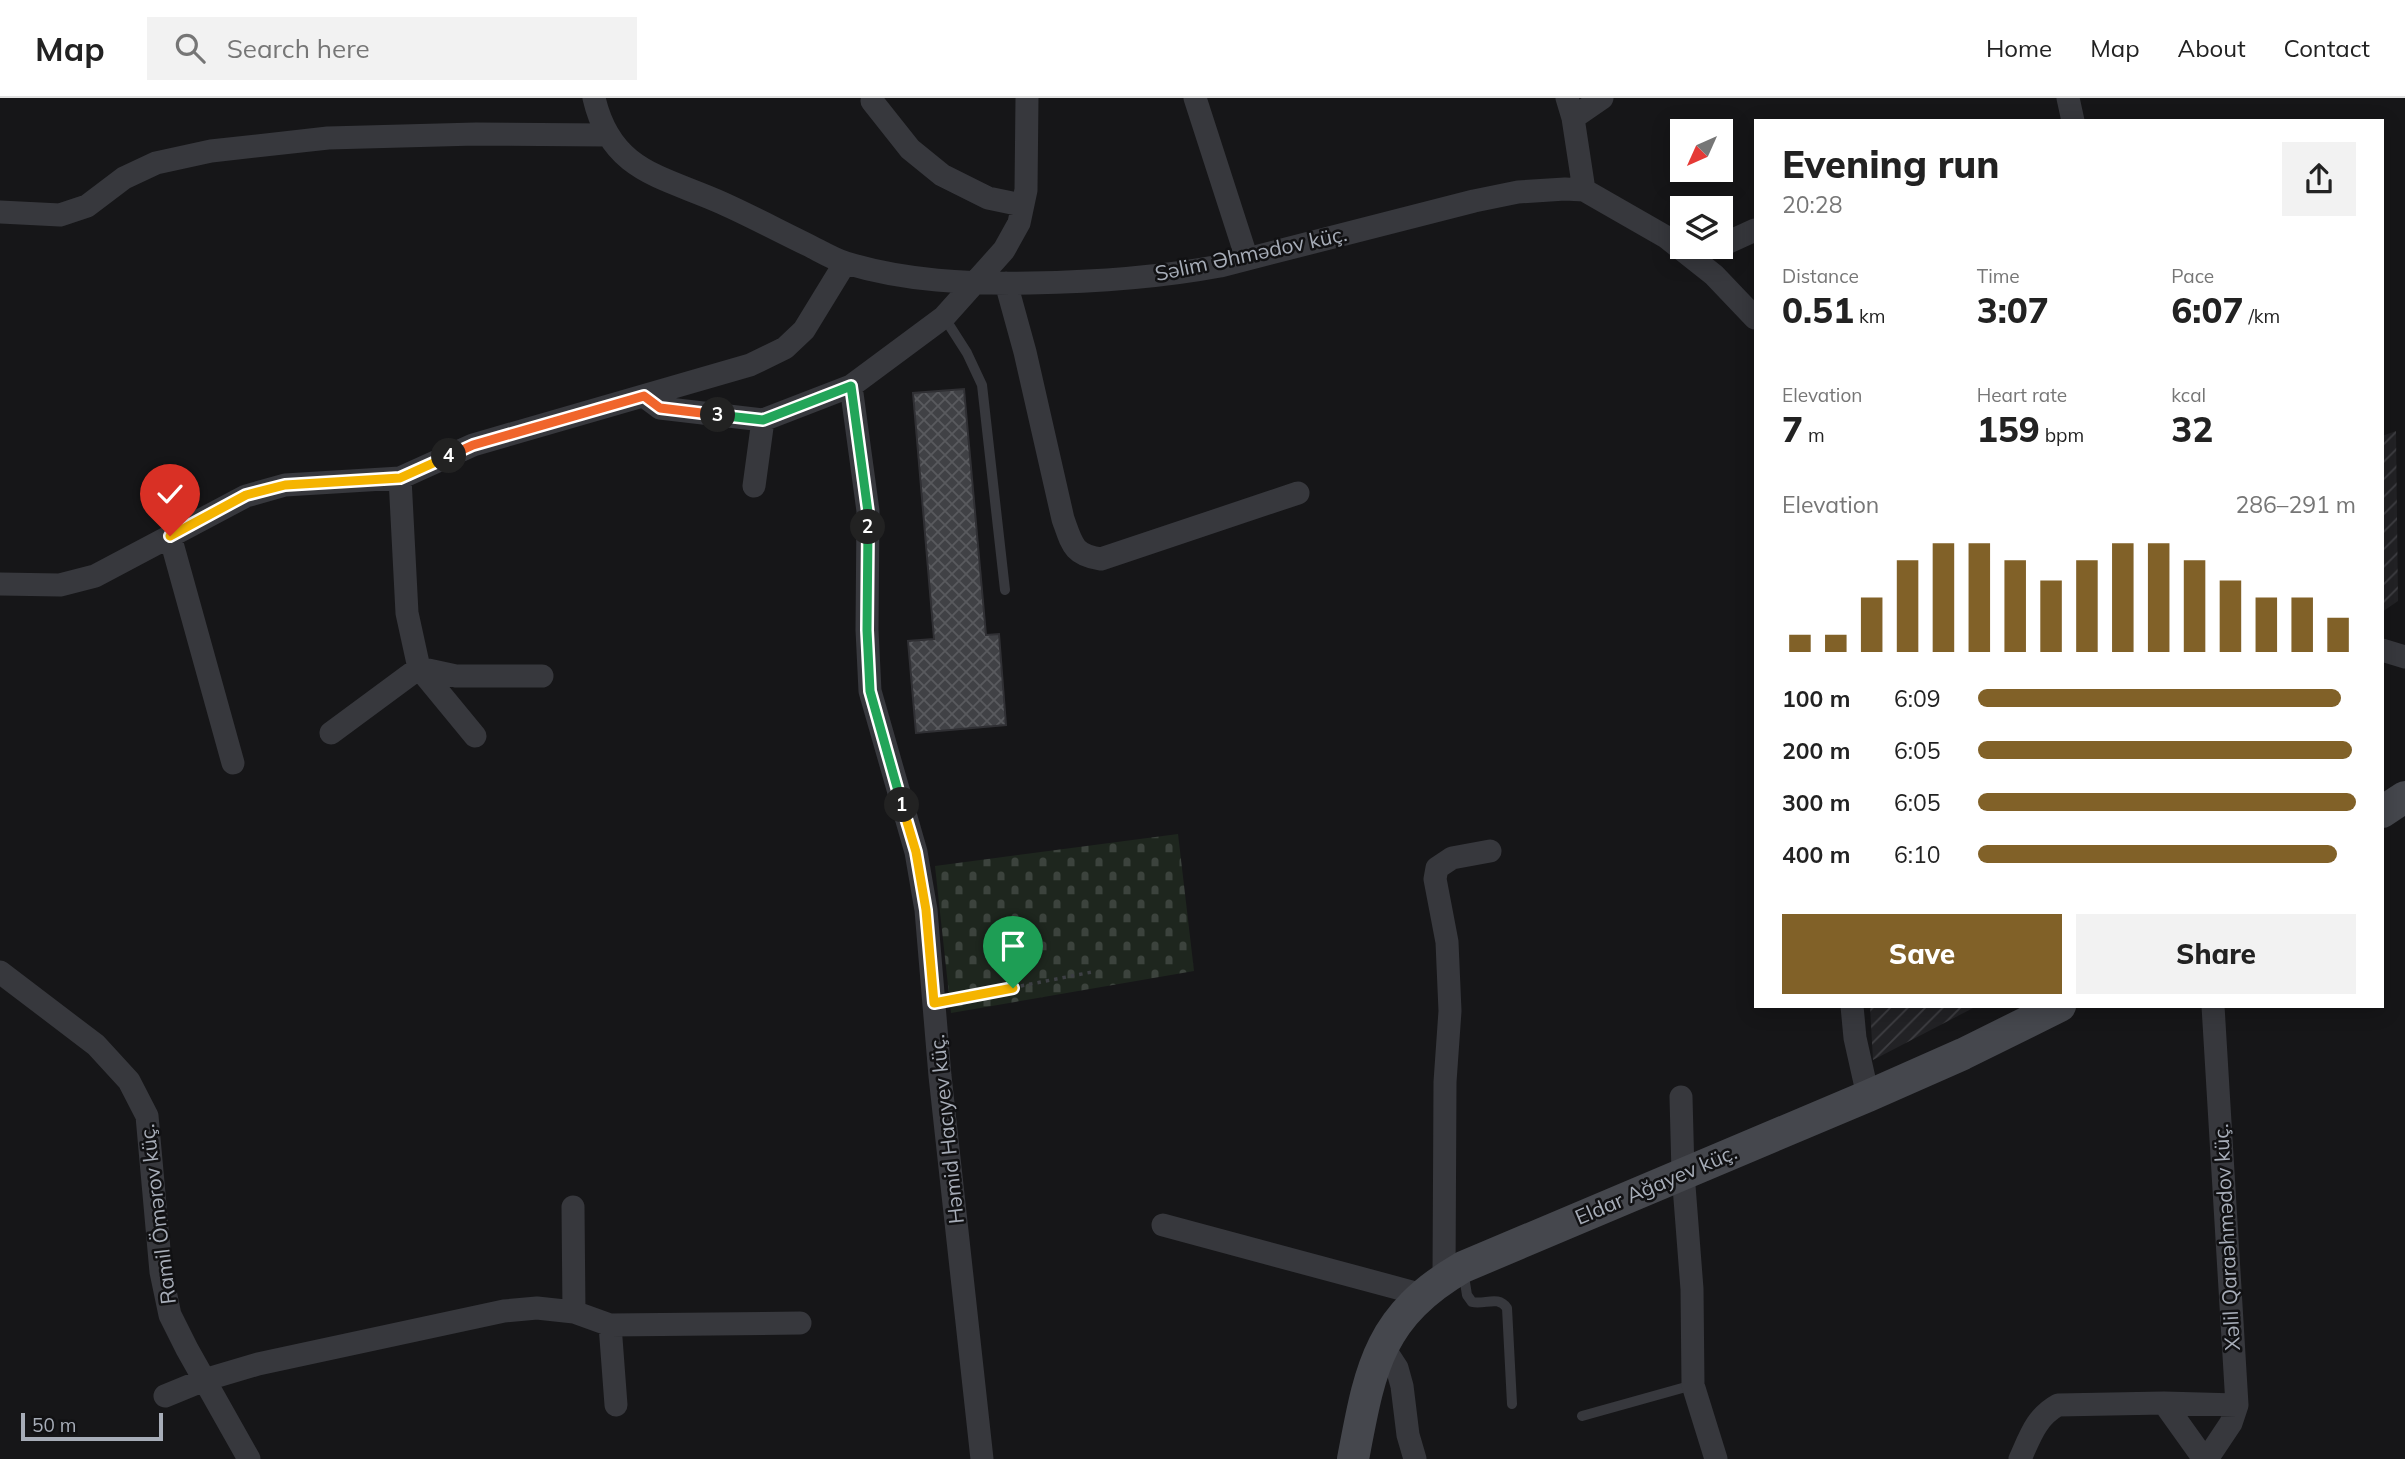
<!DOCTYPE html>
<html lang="en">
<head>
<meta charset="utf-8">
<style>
  :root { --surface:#fff; --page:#f2f2f2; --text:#222; --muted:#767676; --line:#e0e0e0; --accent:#816128 }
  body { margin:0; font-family:Mulish,sans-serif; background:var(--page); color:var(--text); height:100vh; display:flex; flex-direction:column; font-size:26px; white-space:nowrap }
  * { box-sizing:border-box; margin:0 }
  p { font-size:23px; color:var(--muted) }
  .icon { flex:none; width:38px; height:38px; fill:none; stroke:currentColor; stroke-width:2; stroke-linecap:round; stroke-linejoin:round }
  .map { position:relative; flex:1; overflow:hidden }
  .sheet { position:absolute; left:1754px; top:21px; width:630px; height:889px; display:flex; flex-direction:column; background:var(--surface); border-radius:0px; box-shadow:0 4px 18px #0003 }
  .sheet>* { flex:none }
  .needle { width:46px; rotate:225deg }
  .buttons { position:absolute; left:1670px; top:21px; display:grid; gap:14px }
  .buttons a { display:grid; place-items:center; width:63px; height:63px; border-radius:0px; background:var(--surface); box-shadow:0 4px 18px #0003; font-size:35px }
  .scale { position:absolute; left:21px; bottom:18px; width:142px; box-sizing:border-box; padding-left:7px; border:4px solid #a7adb8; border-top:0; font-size:19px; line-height:24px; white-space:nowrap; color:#a7adb8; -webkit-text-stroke:5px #111113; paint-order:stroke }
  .pin { position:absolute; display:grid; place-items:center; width:60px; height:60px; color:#fff; margin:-72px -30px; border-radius:50% 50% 50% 0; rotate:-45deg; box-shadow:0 0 7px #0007 }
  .pin .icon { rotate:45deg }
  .km { position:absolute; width:35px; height:35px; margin:-18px; border-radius:50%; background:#222; color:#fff; font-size:19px; line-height:35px; text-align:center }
  .round { display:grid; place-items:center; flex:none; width:74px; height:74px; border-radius:0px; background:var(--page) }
  .headline { display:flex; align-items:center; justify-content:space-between; height:119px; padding:0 28px }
  h1 { font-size:38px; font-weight:800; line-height:52px }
  .metrics { display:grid; grid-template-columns:repeat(3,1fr); gap:10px; height:119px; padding:7px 28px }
  .metrics div { display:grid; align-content:center }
  .metrics b { font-size:35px; font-weight:800 }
  .metrics small { font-size:19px; font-weight:400 }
  .metrics p { font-size:19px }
  .chart { height:196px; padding:14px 28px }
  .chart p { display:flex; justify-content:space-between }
  .chart svg { width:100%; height:126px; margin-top:7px; stroke:var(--accent); stroke-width:6 }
  .primary-button { display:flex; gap:14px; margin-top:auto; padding:14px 28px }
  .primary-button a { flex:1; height:80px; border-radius:0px; background:var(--accent); color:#fff; font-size:28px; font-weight:800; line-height:80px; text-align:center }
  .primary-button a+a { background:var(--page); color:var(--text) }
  ul { padding:0 28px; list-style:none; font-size:23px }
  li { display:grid; grid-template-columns:112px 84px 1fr; align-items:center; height:52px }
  li i { height:18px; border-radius:9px; background:var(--accent) }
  header { display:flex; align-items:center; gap:42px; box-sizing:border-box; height:98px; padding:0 35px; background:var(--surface); border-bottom:2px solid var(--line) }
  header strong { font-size:33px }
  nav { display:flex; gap:38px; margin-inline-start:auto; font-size:24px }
  .search { width:490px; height:63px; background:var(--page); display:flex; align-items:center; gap:18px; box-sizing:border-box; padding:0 24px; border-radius:0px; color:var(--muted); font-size:26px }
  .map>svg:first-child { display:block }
  .industrial { fill:url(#industrial-furrows) }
  .cemetery { fill:url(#cemetery-stones) }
  .building { fill:url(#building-cross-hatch); stroke:#303034; stroke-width:2 }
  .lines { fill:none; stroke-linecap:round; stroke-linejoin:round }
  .path { stroke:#3d3f44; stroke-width:3.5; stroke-dasharray:3.5 5; stroke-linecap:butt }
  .service { stroke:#37383d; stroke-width:10 }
  .minor { stroke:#37383d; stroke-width:23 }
  .secondary { stroke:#45474d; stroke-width:32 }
  .split-1-casing { stroke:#fff; stroke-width:14 }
  .split-2-casing { stroke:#fff; stroke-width:14 }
  .split-3-casing { stroke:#fff; stroke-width:14 }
  .split-4-casing { stroke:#fff; stroke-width:14 }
  .split-5-casing { stroke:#fff; stroke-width:14 }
  .split-1 { stroke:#f5b400; stroke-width:9 }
  .split-2 { stroke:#22a559; stroke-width:9 }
  .split-3 { stroke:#22a559; stroke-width:9 }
  .split-4 { stroke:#f0652b; stroke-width:9 }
  .split-5 { stroke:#f5b400; stroke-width:9 }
  .labels { text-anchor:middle; stroke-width:5; stroke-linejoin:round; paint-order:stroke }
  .street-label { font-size:21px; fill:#a7adb8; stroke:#111113 }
</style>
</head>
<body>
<header>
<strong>Map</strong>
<div class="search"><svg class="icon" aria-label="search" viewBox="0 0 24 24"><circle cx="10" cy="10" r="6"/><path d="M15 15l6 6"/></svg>Search here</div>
<nav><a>Home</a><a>Map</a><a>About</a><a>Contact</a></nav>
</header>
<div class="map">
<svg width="2405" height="1361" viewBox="0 0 2405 1361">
  <defs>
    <pattern id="industrial-furrows" width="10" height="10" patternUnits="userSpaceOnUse" patternTransform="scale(1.75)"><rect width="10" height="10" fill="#222225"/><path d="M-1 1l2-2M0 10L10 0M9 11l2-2" fill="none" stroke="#3f3f43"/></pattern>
    <pattern id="cemetery-stones" width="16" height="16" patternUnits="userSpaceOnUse" patternTransform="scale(1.75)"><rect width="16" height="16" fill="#1e261e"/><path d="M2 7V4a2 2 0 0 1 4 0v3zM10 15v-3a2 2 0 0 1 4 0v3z" fill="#3c433d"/></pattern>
    <pattern id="building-cross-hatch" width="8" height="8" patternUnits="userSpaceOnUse" patternTransform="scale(1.75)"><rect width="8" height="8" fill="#404145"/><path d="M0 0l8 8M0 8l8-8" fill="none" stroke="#595a5e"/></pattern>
  </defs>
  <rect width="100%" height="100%" fill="#161618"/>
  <path class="industrial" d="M2396 333 2398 503 2382 514V338Z
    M1870 908H1977L1873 962Z"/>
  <path class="cemetery" d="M1178 736 1194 873 951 915 935 768Z"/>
  <path class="building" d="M964 291 986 537 999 536 1006 627 916 635 908 543 934 541 913 295Z"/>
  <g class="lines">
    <path class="path" d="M954 901 1092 874"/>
    <path class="service" d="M944 219 967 255 982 287 1005 492
      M1463 1172 1467 1197 1472 1204C1485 1207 1498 1197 1507 1210L1512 1306
      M1582 1318 1693 1287"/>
    <path class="minor" d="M594 0C611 74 662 78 722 105 751 118 779 133 808 147 820 153 833 161 846 165 905 183 969 186 1030 185 1094 184 1156 180 1220 168L1474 103 1518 94 1565 91 1584 92 1666 139 1714 177 1755 220
      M1195 0 1247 161
      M1567 0 1573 20
      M2068 0 2073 23
      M872 3 910 51 942 77 988 100 1022 107
      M1584 92 1573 20 1602 0
      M0 114 60 117 87 108 124 80 156 65 211 53 328 40 476 36 606 37
      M1720 148 1755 132
      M1006 185 1025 254 1063 421C1072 446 1073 457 1101 461L1298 395
      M851 288 868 413 867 532 870 593 916 754 926 812 940 978 982 1361
      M644 298 660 310 763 322 851 288 944 219 1004 152 1019 125 1026 92 1027 0
      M400 380 407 515 419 570 475 638
      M754 388 763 322
      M170 438 233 665
      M0 486 60 487 95 478 246 398 285 387 400 380 473 347 750 267 785 250 804 232 845 165
      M2382 552 2405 559
      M331 635 419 570 456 578H542
      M0 874 96 947 129 983 147 1018 161 1174 170 1217 187 1251 249 1361
      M1852 908 1855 940 1868 998
      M1681 999 1683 1075 1692 1191 1693 1287 1716 1361
      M573 1109 574 1214
      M1163 1127 1423 1197
      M1444 1180 1445 984 1450 913 1447 844 1435 781 1437 770 1452 760 1490 753
      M610 1227 616 1307
      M1382 1247 1397 1270 1402 1288 1408 1337 1415 1361
      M165 1298 204 1282 258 1266 504 1213 537 1210 574 1214 610 1227 800 1225
      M2164 1305 2237 1307
      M2020 1361C2030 1339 2036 1319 2058 1307L2164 1305 2204 1361
      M2207 1361 2231 1325 2237 1307 2213 908"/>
    <path class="secondary" d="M2382 714 2405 699
      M1353 1361C1370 1272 1377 1219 1463 1169L1868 998 1963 956 2060 908"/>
  </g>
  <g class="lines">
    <g class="split-1-casing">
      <path id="split-1" d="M902 707 916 754 926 812 934 905 1013 890"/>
    </g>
    <g class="split-2-casing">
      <path id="split-2" d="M868 429 867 532 870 593 902 707"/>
    </g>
    <g class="split-3-casing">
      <path id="split-3" d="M718 317 763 322 851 288 868 414V429"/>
    </g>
    <g class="split-4-casing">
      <path id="split-4" d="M449 358 473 347 644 298 660 310 718 317"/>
    </g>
    <g class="split-5-casing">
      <path id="split-5" d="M170 438 246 397 285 387 400 380 449 358"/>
    </g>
    <use href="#split-1" class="split-1"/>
    <use href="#split-2" class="split-2"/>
    <use href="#split-3" class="split-3"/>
    <use href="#split-4" class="split-4"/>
    <use href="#split-5" class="split-5"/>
  </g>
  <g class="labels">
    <g class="street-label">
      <text transform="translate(1251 156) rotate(-12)" y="7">Səlim Əhmədov küç.</text>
      <text transform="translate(947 1031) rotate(-96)" y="7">Həmid Hacıyev küç.</text>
      <text transform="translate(1656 1087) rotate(-23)" y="7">Eldar Ağayev küç.</text>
      <text transform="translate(158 1116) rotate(-97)" y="7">Ramil Ömərov küç.</text>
      <text transform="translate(2227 1139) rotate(-93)" y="7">Xəlil Qaraəhmədov küç.</text>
    </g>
  </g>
</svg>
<div class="buttons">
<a><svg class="needle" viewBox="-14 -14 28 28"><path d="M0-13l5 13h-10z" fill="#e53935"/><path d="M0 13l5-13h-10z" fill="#767676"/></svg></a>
<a><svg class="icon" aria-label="layers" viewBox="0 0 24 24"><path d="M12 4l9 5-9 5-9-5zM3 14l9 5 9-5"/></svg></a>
</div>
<div class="scale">50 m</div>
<div class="pin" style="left:1013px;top:890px;background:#1e9e55"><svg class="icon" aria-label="arrive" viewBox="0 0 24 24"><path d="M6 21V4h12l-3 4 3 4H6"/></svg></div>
<div class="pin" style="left:170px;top:438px;background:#d93025"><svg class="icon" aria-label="check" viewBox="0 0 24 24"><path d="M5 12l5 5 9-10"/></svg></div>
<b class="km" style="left:902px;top:707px">1</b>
<b class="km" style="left:868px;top:429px">2</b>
<b class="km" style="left:718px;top:317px">3</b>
<b class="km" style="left:449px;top:358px">4</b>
<section class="sheet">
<div class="headline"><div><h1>Evening run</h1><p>20:28</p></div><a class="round"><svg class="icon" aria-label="share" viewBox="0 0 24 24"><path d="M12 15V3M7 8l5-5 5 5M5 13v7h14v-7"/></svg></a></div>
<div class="metrics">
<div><p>Distance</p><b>0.51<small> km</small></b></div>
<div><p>Time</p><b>3:07</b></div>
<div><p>Pace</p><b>6:07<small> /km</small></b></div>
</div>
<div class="metrics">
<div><p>Elevation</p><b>7<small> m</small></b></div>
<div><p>Heart rate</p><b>159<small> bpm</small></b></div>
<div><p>kcal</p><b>32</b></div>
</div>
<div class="chart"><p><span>Elevation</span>286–291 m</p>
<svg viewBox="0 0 160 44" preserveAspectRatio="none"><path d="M5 44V38M15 44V38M25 44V25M35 44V12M45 44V6M55 44V6M65 44V12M75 44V19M85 44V12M95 44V6M105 44V6M115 44V12M125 44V19M135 44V25M145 44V25M155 44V32"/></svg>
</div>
<ul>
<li><b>100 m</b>6:09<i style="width:96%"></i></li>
<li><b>200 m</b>6:05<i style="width:99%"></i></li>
<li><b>300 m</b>6:05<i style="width:100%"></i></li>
<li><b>400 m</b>6:10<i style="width:95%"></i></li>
</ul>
<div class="primary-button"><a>Save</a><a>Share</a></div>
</section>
</div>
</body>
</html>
